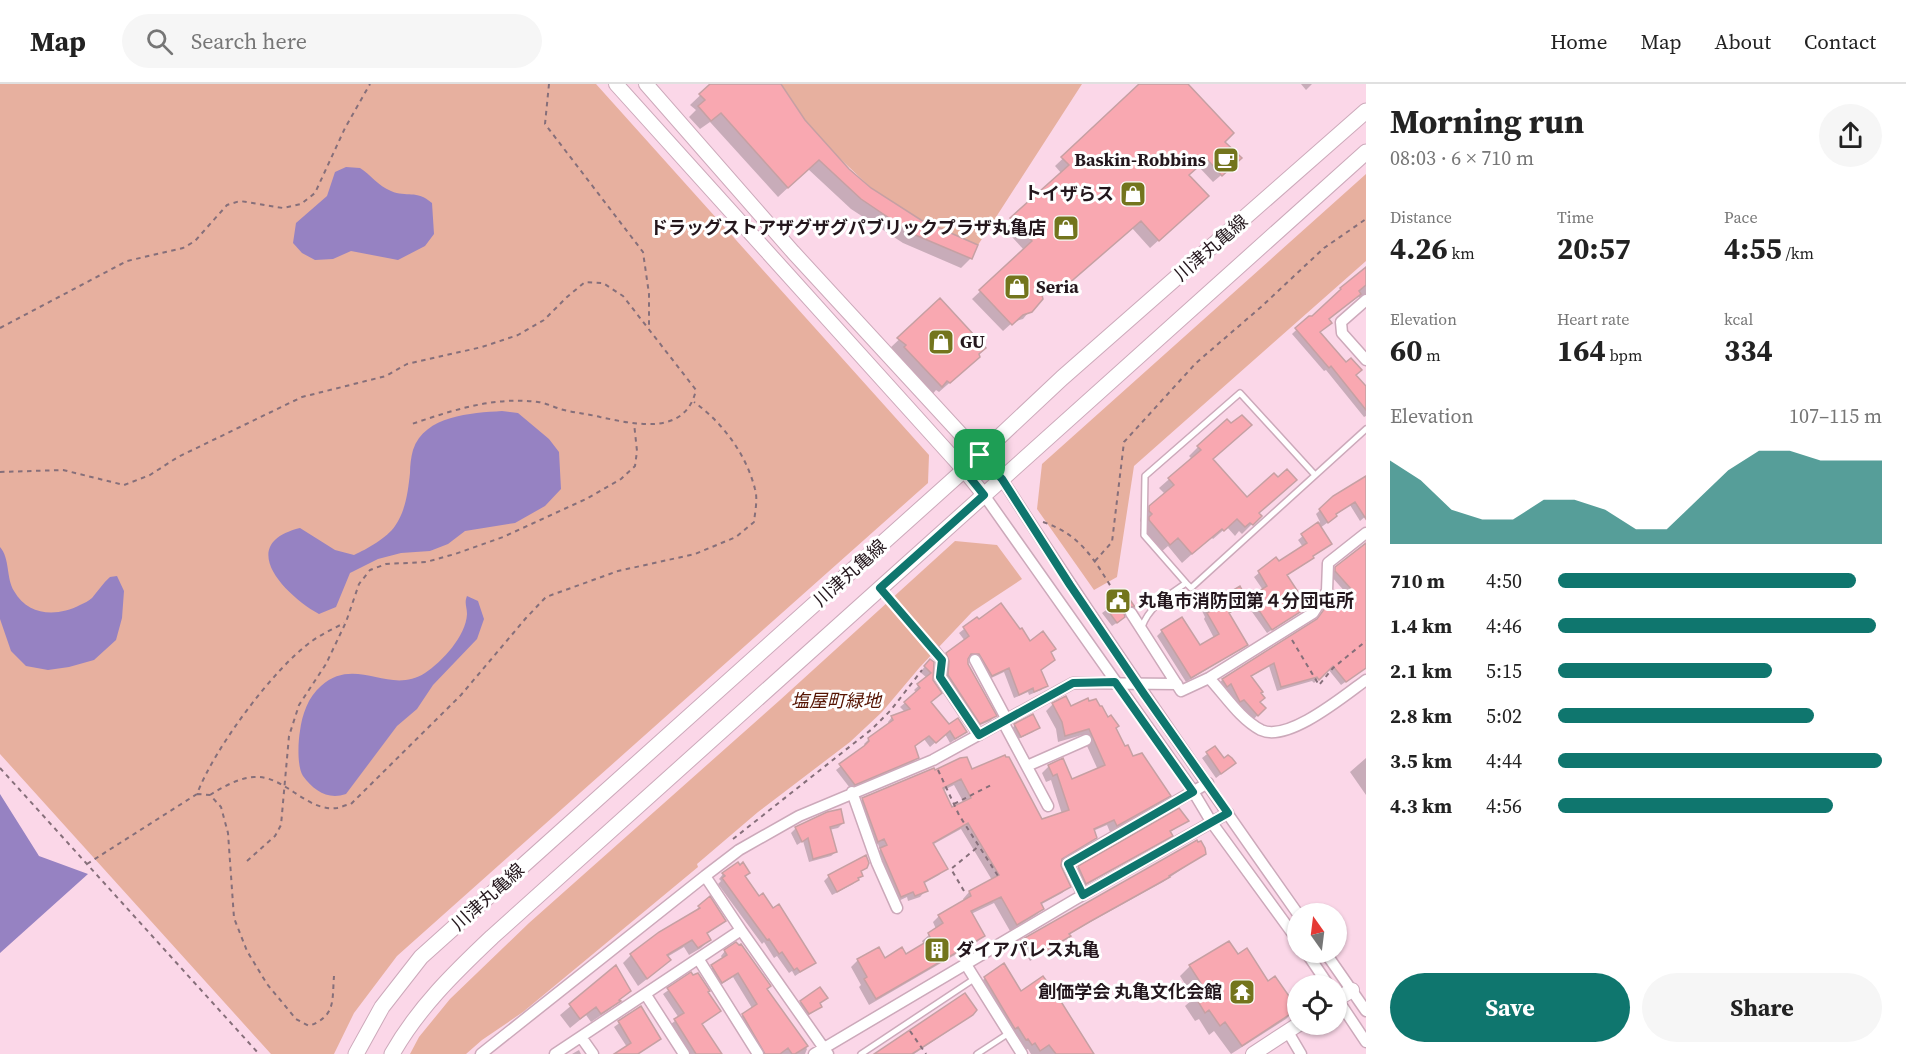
<!DOCTYPE html>
<html lang="en">
<head>
<meta charset="utf-8">
<style>
  :root { --surface:#fff; --page:#f6f6f6; --text:#222; --muted:#767676; --line:#e0e0e0; --accent:#0f766e }
  body { margin:0; font-family:"Source Serif 4","Noto Sans JP",serif; background:var(--page); color:var(--text); height:100vh; display:flex; flex-direction:column; font-size:22px; white-space:nowrap }
  * { box-sizing:border-box; margin:0 }
  p { font-size:20px; color:var(--muted) }
  .icon { flex:none; width:33px; height:33px; fill:none; stroke:currentColor; stroke-width:2; stroke-linecap:round; stroke-linejoin:round }
  .map { position:relative; flex:1; overflow:hidden }
  .sheet { display:flex; flex-direction:column; background:var(--surface); width:540px }
  .sheet>* { flex:none }
  .needle { width:39px; rotate:346deg }
  .tools { position:absolute; left:1287px; top:819px; display:grid; gap:12px }
  .tools a { display:grid; place-items:center; width:60px; height:60px; border-radius:50%; background:var(--surface); box-shadow:0 2px 4px #0004; font-size:30px }
  .pin { position:absolute; display:grid; place-items:center; width:51px; height:51px; color:#fff; margin:-26px; border-radius:12px; box-shadow:0 3px 9px #0006 }
  .round { display:grid; place-items:center; flex:none; width:63px; height:63px; border-radius:32px; background:var(--page) }
  .headline { display:flex; align-items:center; justify-content:space-between; height:102px; padding:0 24px }
  h1 { font-size:33px; font-weight:700; line-height:45px }
  .figures { display:grid; grid-template-columns:repeat(3,1fr); gap:9px; height:102px; padding:6px 24px }
  .figures div { display:grid; align-content:center }
  .figures b { font-size:30px; font-weight:700 }
  .figures small { font-size:16px; font-weight:400 }
  .figures p { font-size:16px }
  .chart { height:168px; padding:12px 24px }
  .chart p { display:flex; justify-content:space-between }
  .chart svg { width:100%; height:108px; margin-top:6px; fill:var(--accent); opacity:.7 }
  .cta { display:flex; gap:12px; margin-top:auto; padding:12px 24px }
  .cta a { flex:1; height:69px; border-radius:36px; background:var(--accent); color:#fff; font-size:24px; font-weight:700; line-height:69px; text-align:center }
  .cta a+a { background:var(--page); color:var(--text) }
  ul { padding:0 24px; list-style:none; font-size:20px }
  li { display:grid; grid-template-columns:96px 72px 1fr; align-items:center; height:45px }
  li i { height:15px; border-radius:8px; background:var(--accent) }
  header { display:flex; align-items:center; gap:36px; box-sizing:border-box; height:84px; padding:0 30px; background:var(--surface); border-bottom:2px solid var(--line) }
  header strong { font-size:28px }
  nav { display:flex; gap:33px; margin-inline-start:auto; font-size:21px }
  .search { width:420px; height:54px; background:var(--page); display:flex; align-items:center; gap:15px; box-sizing:border-box; padding:0 21px; border-radius:33px; color:var(--muted); font-size:22px }
  main { display:flex; flex:1; min-height:0 }
  .map>svg:first-child { display:block }
  .green { fill:#e7b09f }
  .water { fill:#9682c2 }
  .shadow { fill:#0003; fill-rule:evenodd }
  .building { fill:#f9a8b1; stroke:#c6a0a3; stroke-width:1.5; fill-rule:evenodd }
  .lines { fill:none; stroke-linecap:round; stroke-linejoin:round }
  .service-casing { stroke:#cca9ba; stroke-width:8 }
  .minor-casing { stroke:#cca9ba; stroke-width:13 }
  .tertiary-casing { stroke:#cca9ba; stroke-width:16 }
  .secondary-casing { stroke:#cca9ba; stroke-width:17 }
  .path { stroke:#866f7a; stroke-width:2; stroke-dasharray:4.5 4.5; stroke-linecap:butt }
  .service { stroke:#fff; stroke-width:5 }
  .minor { stroke:#fff; stroke-width:10 }
  .tertiary { stroke:#fff; stroke-width:14 }
  .secondary { stroke:#fff; stroke-width:15 }
  .route-casing { stroke:#fff; stroke-width:12 }
  .route { stroke:#0f766e; stroke-width:8 }
  .labels { text-anchor:middle; stroke-width:6; stroke-linejoin:round; paint-order:stroke }
  .poi-label { font-size:18px; font-weight:bold; fill:#24171d; stroke:#fff; text-anchor:end }
  .street-label { font-size:18px; fill:#24171d; stroke:#fff }
  .park-label { font-size:18px; font-style:italic; fill:#551300; stroke:#fff }
</style>
</head>
<body>
<header>
<strong>Map</strong>
<div class="search"><svg class="icon" aria-label="search" viewBox="0 0 24 24"><circle cx="10" cy="10" r="6"/><path d="M15 15l6 6"/></svg>Search here</div>
<nav><a>Home</a><a>Map</a><a>About</a><a>Contact</a></nav>
</header>
<main>
<div class="map">
<svg width="1366" height="970" viewBox="0 0 1366 970">
  <rect width="100%" height="100%" fill="#fbd7e8"/>
  <path class="green" d="M0 0H596L929 371 928 399 397 872 354 929 334 970H271L0 670Z
    M781 0H1082L978 161 921 136 871 104 830 65 805 36Z
    M1366 90V177L1134 382 1117 493 1094 506 1037 425 1042 380Z
    M955 457 997 461 1022 495 972 528 920 583 882 628 850 658 758 728 697 780 698 783 523 928 482 956 466 970H410L419 953 450 915 529 839 780 616Z"/>
  <path class="water" d="M346 83 360 84C371 91 378 102 391 107 407 114 416 105 432 119L434 150 425 162 398 176 351 167 333 175 315 176 302 169 293 159 296 139 327 112 335 88Z
    M502 327 518 329 549 355 559 368 561 405 545 422 515 439 465 447 448 460 430 467 401 469 378 475 350 489 336 523 319 530C285 511 235 460 300 444L335 466 354 471C367 465 387 454 395 442 406 426 408 407 410 389 410 381 411 373 413 366 425 331 471 329 502 327Z
    M0 463C10 474 6 494 14 507 28 532 57 533 80 521 84 519 89 517 92 514 98 507 103 499 110 493L117 492 124 507 122 534 116 556 94 576 69 583 48 586 26 582 11 567 0 535Z
    M467 512 478 517 484 535 477 555 433 601 417 625 397 642 346 710C328 716 314 707 303 692 297 683 298 658 300 647 302 631 308 613 321 602 356 571 389 612 425 589 442 578 466 552 467 530 467 523 464 519 467 512Z
    M0 710 39 772 88 790 0 869Z"/>
  <path class="shadow" d="M712 0H779L804 37 829 66 870 105 971 174 961 184 903 159 851 125 808 85 778 113 710 38 700 45 689 33 696 26 690 21Z
    M1141 0H1186L1224 58 1232 82 1213 98 1198 82 1188 92 1199 120 1150 164 1132 144 1058 207 1056 204 1041 213 1023 235 1013 238 1003 247 972 215 1024 166 1003 143 1062 90 1055 82Z
    M1301 0H1312L1306 6Z
    M1366 184V215L1358 213 1347 221 1346 220 1327 236 1318 249 1366 304V332L1364 333 1326 286 1324 287 1292 250 1309 234 1313 233 1341 205Z
    M940 217 979 273 939 308 936 306 931 312 889 265Z
    M1198 363 1212 376 1260 432 1242 450 1239 447 1235 452 1227 443 1213 455 1211 453 1182 479 1168 462 1160 469 1140 446 1144 441 1140 437 1141 433 1165 410 1159 404 1192 375 1189 372Z
    M1366 392V432L1360 437 1350 421 1335 431 1331 436 1320 444 1330 460 1312 473 1308 478 1286 492 1306 523 1267 549 1245 518 1228 530 1246 561 1241 565 1186 598 1157 552 1162 547 1199 563 1214 554 1204 535 1205 533 1201 525 1206 521 1220 516 1240 504 1247 518 1263 506 1254 493 1276 475 1278 479 1303 463 1298 456 1320 438 1316 430 1334 413Z
    M1366 460V583L1341 601 1328 585 1314 599 1312 597 1277 607 1269 582 1250 593 1258 618 1264 624 1253 636 1238 620 1235 622 1226 604 1222 606 1218 601 1222 596 1315 538 1347 510 1331 492V490Z
    M1126 512 1133 522 1129 526 1123 525 1118 538 1112 542 1102 529Z
    M977 535 1050 569 1040 587 1046 601 1041 606 1029 611 1028 608 1014 614 1004 588 987 596 975 574H966L967 580 995 632 990 637 975 643 944 596 942 575 965 557 959 549Z
    M930 577 933 579 929 619 948 642 966 648 950 659 945 650 930 663 924 655 913 662 918 673 913 678 850 704 836 686 866 662 864 660 869 655 889 641 888 638 892 633 905 628 900 623 917 609 914 606 927 594 920 588Z
    M1053 620 1071 624 1115 644 1124 664 1169 711 1162 718 1110 748 1107 741 1093 747 1095 754 1088 760 1060 777V782L1069 803 1062 809 1040 821 1042 825 1036 831 1010 847 994 819 971 830 983 852 977 858 869 921 859 903 861 901 851 883 858 876H885L905 872 924 861 922 857 936 845 933 838 939 832 964 817 963 815 969 808 992 796 961 745 932 761 946 784 939 791 923 800 926 806 920 813 908 817 907 813 894 819 874 772 880 766 878 760 871 764 856 722 863 715 934 688 971 687 1041 737 1062 730 1051 696 1046 698 1042 689 1049 682 1071 697 1098 686 1082 651 1058 658 1056 645 1046 627ZM954 701 964 719 951 725 942 707Z
    M1015 641 1038 643 1033 648 1016 656 1011 646Z
    M1215 664 1229 684 1216 694 1202 674Z
    M1366 674V711L1350 688Z
    M1187 737 1169 749 1171 751 1166 756 1081 804 1074 788 1079 783Z
    M843 739 838 744 829 746 836 768 831 772 809 778 803 757 797 761 791 749 796 744Z
    M1204 770 1163 798 1085 841 1068 851 1064 856 1030 877 1024 867 1021 869 1017 862 1022 858 1094 815Z
    M738 780 744 793 758 814 814 879 795 892 792 887 789 889 777 872 774 874 764 858 762 860 718 800 721 797 719 795 723 790Z
    M866 783 860 788 862 792 853 800 832 811 824 797 829 792Z
    M699 823 724 837 706 851 709 856 701 864 689 871 684 863 667 873 661 884 638 902 623 879 631 871 693 830Z
    M725 867 766 905 807 965 805 970H760L738 935 752 924 733 893 717 903 708 887 723 876 721 872Z
    M1237 872 1296 925 1286 935 1231 970 1214 947 1209 951 1199 935 1195 937 1185 922 1194 914 1180 892 1190 882Z
    M616 884 629 906 609 926 591 938 586 931 570 944 560 931Z
    M691 890 719 927 701 941 720 970H690L671 940 679 934 663 910Z
    M985 894 1021 909 1093 970H1031L1028 965 1025 966 978 901Z
    M826 914 819 920 820 922 815 927 804 934 797 922 801 918Z
    M640 924 659 955 638 970H617L627 963 614 943Z
    M975 926 965 936 914 970H877Z
    M579 966 581 970H572Z"/>
  <path class="building" d="M710 0H781L805 36 849 85 871 104 921 136 978 161 972 175 913 150 861 115 819 76 788 104 721 29 711 37 698 22 705 16 699 10Z
    M1139 0H1188L1234 49 1225 58 1242 74 1222 92 1207 75 1189 91 1209 112 1159 157 1141 137 1067 201 1065 197 1042 211 1043 215 1032 228 1023 231 1012 241 979 206 1032 157 1010 134 1069 81 1061 73Z
    M1366 183V201L1359 207 1361 210 1329 235 1332 239 1320 248 1346 278 1351 274 1362 286 1356 291 1366 302V326L1331 282 1329 284 1295 244 1309 232H1312L1341 205 1340 204Z
    M940 214 986 264 979 270 980 273 950 299 947 297 942 303 904 263 906 261 897 254Z
    M1242 331 1252 341 1213 375 1247 413 1274 389 1278 393 1287 385 1297 396 1259 429 1262 432 1253 441 1250 439 1245 443 1237 435 1224 447 1222 445 1192 470 1178 454 1170 461 1149 436V433L1152 430 1149 427V422L1174 401 1168 394 1201 366 1197 362 1227 335 1231 339Z
    M1366 392V435L1355 418 1336 430 1337 432 1328 439 1319 425 1333 412Z
    M1318 438 1332 460 1313 472 1314 474 1287 491 1308 523 1272 546 1250 513 1267 502 1258 487 1276 473 1279 477 1307 459 1301 450Z
    M1366 459V584L1346 598 1333 582 1319 596 1317 593 1281 603 1274 579 1251 592 1263 608 1261 609 1265 614 1260 618 1266 624 1258 632 1244 616 1240 618 1231 600 1227 603 1222 595 1317 535 1325 524 1351 505 1335 487V483Z
    M1240 502 1248 517 1229 529 1248 561 1191 594 1161 546 1182 533 1200 561 1219 550 1207 529 1209 528 1205 520 1219 511 1220 514Z
    M1126 510 1135 523H1126L1124 529 1125 533 1117 539 1106 524Z
    M1001 519 1020 545 1022 544 1030 557 1043 547 1056 565 1051 568 1055 576 1041 586 1048 602 1034 608 1033 604 1019 611 1009 584 992 592 979 570H971L968 575V580L997 632 980 640 948 591 949 577 946 569 969 552 963 543 977 533 979 535Z
    M930 575 934 578 933 596 942 609 931 618 949 640 958 634 967 648 955 655 950 647 936 659 929 652 915 662 919 674 855 701 839 680 864 662 869 657 868 654 893 636 891 632 910 625 904 618 920 604 917 600 931 589 924 582Z
    M1066 612 1071 622 1088 614 1089 617 1096 615 1100 622H1102L1108 633 1111 631 1119 642 1116 644 1125 662 1128 661 1133 672 1142 669 1171 712 1117 742 1114 736 1094 745 1097 754 1062 775 1061 782 1071 803 1041 819 1044 825 1017 841 1001 813 971 827 985 852 876 915 864 895 867 893 857 875 879 863 885 874 902 863 906 870 931 855 928 849 943 839 938 831 971 812 969 807 999 791 968 739 933 759 948 785 924 798 928 807 915 812 913 808 901 813 880 764 887 761 884 755 878 758 862 714 934 684 935 686 960 674 967 673 972 685 1005 671 1006 673H1009L1042 735 1069 726 1057 690 1053 692 1048 681 1063 674 1072 695 1105 681 1089 645 1065 652 1062 638 1052 619ZM961 695 971 714 952 723 943 704Z
    M1033 630 1040 644 1021 653 1014 640Z
    M1215 662 1224 674 1228 671 1232 674 1236 679 1221 690 1206 668Z
    M1179 724 1189 737 1170 747 1173 752 1086 800 1078 782Z
    M841 725 844 739 830 743 837 768 813 775 808 754 802 758 795 743 827 728Z
    M1197 756 1198 758 1201 757 1205 764 1206 770 1169 792 1170 793 1091 837 1069 850 1071 852 1035 873 1029 863 1026 865 1021 856Z
    M866 771 869 779 867 784 861 787 863 792 858 794 859 796 837 808 828 791Z
    M738 778 740 781 743 778 750 789 745 792 759 812 763 809 773 824 779 820 816 879 800 888 797 884 794 886 782 868 779 870 769 855 767 856 722 794 725 792 722 789Z
    M710 812 726 837 707 849 711 856 698 864 692 856 667 871 671 876 647 895 630 870 659 848 700 824 698 822Z
    M1229 857 1238 870 1247 864 1268 897 1275 892 1298 925 1242 962 1225 938 1220 942 1209 926 1205 929 1194 911 1204 904 1189 881Z
    M736 858 739 861 741 860 771 902 767 905 808 962 795 970H792L788 964 780 970H765L742 930 757 920 738 889 722 899 711 881 727 871 724 866Z
    M1004 879 1021 907 1043 892 1060 916 1094 970H1056L1049 961 1040 967 1035 959 1032 961 1028 955 1026 956 1018 943 1015 945 984 893Z
    M616 881 631 907 619 916 621 917 601 930 596 923 580 935 569 920Z
    M691 888 693 891 698 889 710 907 708 908 721 927 702 940 722 970H696L674 935 684 929 667 904Z
    M820 903 828 914 820 919 822 923 809 930 800 917Z
    M965 909 977 926 973 931 912 970H874Z
    M641 922 661 955 638 970H614L631 959 618 937Z"/>
  <g class="lines">
    <g class="service-casing">
      <path id="service" d="M1186 499 1144 451 1145 392 1240 309 1315 391
        M882 506 935 567
        M1142 543C1149 522 1169 511 1186 499L1191 504 1366 345
        M861 970 974 895
        M977 970 1009 949"/>
    </g>
    <g class="minor-casing">
      <path id="minor" d="M1366 216 1341 238 1342 249 1366 276
        M1002 395C1097 543 1197 687 1298 830
        M984 411 1191 704 1212 739 1298 857
        M1131 529 1181 607 1209 594 1313 529 1327 507 1328 479 1366 449
        M935 567 942 576 940 593 979 651
        M975 576 1007 636
        M1209 594C1225 611 1240 635 1261 646 1288 659 1345 611 1366 596
        M1003 638 1048 722
        M1027 682 1086 656
        M852 708 877 779 897 824
        M705 792 739 766 799 732 933 676 1073 599 1177 600
        M1083 811 1068 779 1208 699
        M1306 868 1329 902
        M1325 868 1366 927
        M699 876 758 970
        M965 879 1022 970
        M646 911 684 970
        M1336 913 1366 958
        M1288 948 1301 970
        M581 953 593 970
        M481 970 705 792 741 846
        M555 970 741 846 828 970
        M814 970 1074 816 1228 729"/>
    </g>
    <g class="tertiary-casing">
      <path id="tertiary" d="M616 0 964 386 984 411
        M646 0 793 168 1002 395
        M1336 916 1352 906
        M1253 970 1299 940"/>
    </g>
    <g class="secondary-casing">
      <path id="secondary" d="M356 970 382 923 421 873 964 386 1062 294 1366 27
        M392 970C418 924 454 889 492 853L1366 68"/>
    </g>
    <path class="path" d="M549 0 545 40 643 168 649 210V245
      M0 244 127 177 183 164 195 157 227 121 240 117 283 124 301 120 315 109 345 44 370 0
      M0 388 63 386 124 401 150 391 178 373 302 313 386 292 407 280 482 263 518 251 544 236 567 213 585 198 603 199 623 212 696 306C685 353 634 340 600 333 588 330 576 329 564 326 555 324 547 319 538 318 494 312 450 327 409 341
      M1043 438C1082 451 1095 477 1116 511
      M1095 477 1112 458 1124 358 1196 279 1261 223 1324 164 1366 135
      M1292 556 1319 601 1333 584 1366 557
      M0 684 259 970
      M938 686 959 731 1000 795
      M197 710 210 711 221 723 228 749 234 834 247 867 267 900 296 935 309 942C336 932 332 917 334 892
      M210 711C223 703 238 694 254 693 285 691 306 728 337 724 341 723 346 721 351 720L461 611 526 534 546 513 618 487 695 470 736 453 754 438C755 428 758 415 755 405 746 370 723 339 694 318
      M954 720 993 700
      M733 755 872 645 891 626 922 586
      M247 777 275 752 281 741 289 652 299 621 326 580 346 538 359 500 370 486 386 480 426 478 455 470 503 453 586 415 621 395 635 382 637 367 634 339
      M87 780 197 710C214 665 273 585 312 557 322 550 333 545 344 539
      M964 807 951 785 979 762
      M910 947 926 970"/>
    <use href="#service" class="service"/>
    <use href="#minor" class="minor"/>
    <use href="#tertiary" class="tertiary"/>
    <use href="#secondary" class="secondary"/>
  </g>
  <g class="lines">
    <g class="route-casing">
      <path id="route" d="M980 371 1002 395 1070 501 1144 610 1228 729 1083 811 1068 780 1193 708 1115 598 1073 599 979 651 940 593 942 576 880 504 984 411 964 386Z"/>
    </g>
    <use href="#route" class="route"/>
  </g>
  <defs>
    <g id="cafe-square" transform="scale(1.35)"><rect x="-9" y="-9" width="18" height="18" rx="4" fill="#73751d" stroke="#fff"/><path d="M-5.5-4.5H6V0H3Q3 3.5 0 3.5H-2.5Q-5.5 3.5-5.5 0ZM3-3.2v2h1.7v-2ZM-6 4.5H4V6H-6Z" fill="#fff"/></g>
    <g id="shop-square" transform="scale(1.35)"><rect x="-9" y="-9" width="18" height="18" rx="4" fill="#73751d" stroke="#fff"/><path d="M-5-2.5h2.3a2.7 3.5 0 0 1 5.4 0H5L5.5 6h-11ZM-1.5-2.5h3a1.5 2.3 0 0 0-3 0Z" fill="#fff"/></g>
    <g id="civic-square" transform="scale(1.35)"><rect x="-9" y="-9" width="18" height="18" rx="4" fill="#73751d" stroke="#fff"/><path d="M-.6-6.5H3V-4.5H.6V-3L4-1V1h2V6H-6V1h2V-1L-.6-3ZM-1.2 2.5V6h2.4V2.5Z" fill="#fff"/></g>
    <g id="building-square" transform="scale(1.35)"><rect x="-9" y="-9" width="18" height="18" rx="4" fill="#73751d" stroke="#fff"/><path d="M-4-6H4V6H1V3H-1V6H-4ZM-2.5-4.3h1.7v1.8h-1.7ZM.8-4.3h1.7v1.8H.8ZM-2.5-1h1.7V.8h-1.7ZM.8-1h1.7V.8H.8Z" fill="#fff"/></g>
    <g id="temple-square" transform="scale(1.35)"><rect x="-9" y="-9" width="18" height="18" rx="4" fill="#73751d" stroke="#fff"/><path d="M0-6L5-2H3V0L6.5 2.5H4V6H1.5V3h-3V6H-4V2.5H-6.5L-3 0V-2H-5Z" fill="#fff"/></g>
  </defs>
  <g fill-rule="evenodd">
    <use href="#cafe-square" x="1226" y="76"/>
    <use href="#shop-square" x="1133" y="110"/>
    <use href="#shop-square" x="1066" y="144"/>
    <use href="#shop-square" x="1017" y="203"/>
    <use href="#shop-square" x="941" y="258"/>
    <use href="#civic-square" x="1118" y="517"/>
    <use href="#building-square" x="937" y="866"/>
    <use href="#temple-square" x="1242" y="908"/>
  </g>
  <g class="labels">
    <g class="poi-label">
      <text x="1206" y="82">Baskin-Robbins</text>
      <text x="1114" y="116">トイザらス</text>
      <text x="1046" y="150">ドラッグストアザグザグパブリックプラザ丸亀店</text>
      <text x="1036" y="209" text-anchor="start">Seria</text>
      <text x="960" y="264" text-anchor="start">GU</text>
      <text x="1138" y="523" text-anchor="start">丸亀市消防団第４分団屯所</text>
      <text x="956" y="872" text-anchor="start">ダイアパレス丸亀</text>
      <text x="1222" y="914">創価学会 丸亀文化会館</text>
    </g>
    <g class="street-label">
      <text transform="translate(1211 164) rotate(-41)" y="6">川津丸亀線</text>
      <text transform="translate(850 489) rotate(-42)" y="6">川津丸亀線</text>
      <text transform="translate(488 813) rotate(-42)" y="6">川津丸亀線</text>
    </g>
    <g class="park-label">
      <text x="836" y="623">塩屋町緑地</text>
    </g>
  </g>
</svg>
<div class="tools">
<a><svg class="needle" viewBox="-14 -14 28 28"><path d="M0-13l5 13h-10z" fill="#e53935"/><path d="M0 13l5-13h-10z" fill="#767676"/></svg></a>
<a><svg class="icon" aria-label="locate" viewBox="0 0 24 24"><circle cx="12" cy="12" r="6"/><path d="M12 2v4M12 18v4M2 12h4M18 12h4"/></svg></a>
</div>
<div class="pin" style="left:980px;top:371px;background:#1e9e55"><svg class="icon" aria-label="arrive" viewBox="0 0 24 24"><path d="M6 21V4h12l-3 4 3 4H6"/></svg></div>
</div>
<section class="sheet">
<div class="headline"><div><h1>Morning run</h1><p>08:03 · 6 × 710 m</p></div><a class="round"><svg class="icon" aria-label="share" viewBox="0 0 24 24"><path d="M12 15V3M7 8l5-5 5 5M5 13v7h14v-7"/></svg></a></div>
<div class="figures">
<div><p>Distance</p><b>4.26<small> km</small></b></div>
<div><p>Time</p><b>20:57</b></div>
<div><p>Pace</p><b>4:55<small> /km</small></b></div>
</div>
<div class="figures">
<div><p>Elevation</p><b>60<small> m</small></b></div>
<div><p>Heart rate</p><b>164<small> bpm</small></b></div>
<div><p>kcal</p><b>334</b></div>
</div>
<div class="chart"><p><span>Elevation</span>107–115 m</p>
<svg viewBox="0 0 160 44" preserveAspectRatio="none"><path d="M0 44V10L10 18L20 30L30 34L40 34L50 26L60 26L70 30L80 38L90 38L100 26L110 14L120 6L130 6L140 10L150 10L160 10V44z"/></svg>
</div>
<ul>
<li><b>710 m</b>4:50<i style="width:92%"></i></li>
<li><b>1.4 km</b>4:46<i style="width:98%"></i></li>
<li><b>2.1 km</b>5:15<i style="width:66%"></i></li>
<li><b>2.8 km</b>5:02<i style="width:79%"></i></li>
<li><b>3.5 km</b>4:44<i style="width:100%"></i></li>
<li><b>4.3 km</b>4:56<i style="width:85%"></i></li>
</ul>
<div class="cta"><a>Save</a><a>Share</a></div>
</section>
</main>
</body>
</html>
